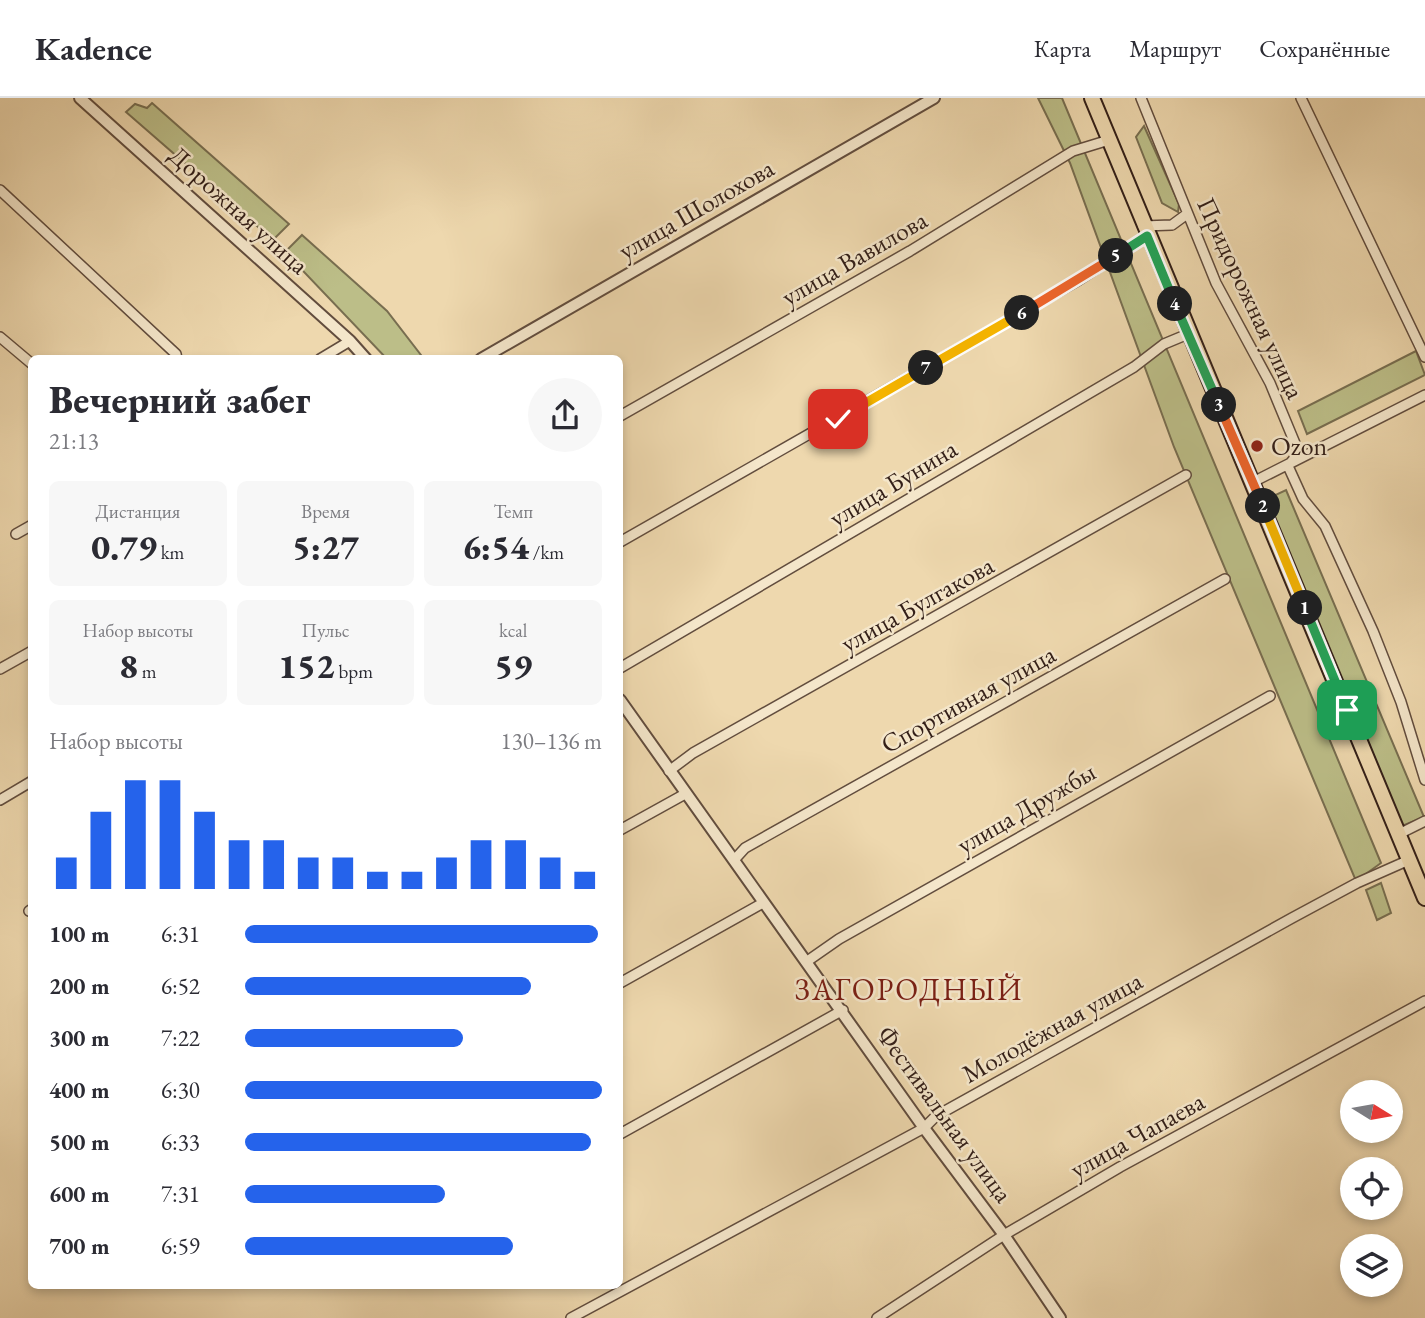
<!DOCTYPE html>
<html lang="ru">
<head>
<meta charset="utf-8">
<style>
  :root { --surface:#fff; --page:#f7f7f7; --text:#2b2b33; --muted:#7c7c81; --line:#e1e1e2; --accent:#2563eb }
  body { margin:0; font-family:"EB Garamond",serif; background:var(--page); color:var(--text); height:100vh; display:flex; flex-direction:column; font-size:26px; white-space:nowrap }
  * { box-sizing:border-box; margin:0 }
  p { font-size:23px; color:var(--muted) }
  .icon { flex:none; width:38px; height:38px; fill:none; stroke:currentColor; stroke-width:2; stroke-linecap:round; stroke-linejoin:round }
  .map { position:relative; flex:1; overflow:hidden }
  .panel { position:absolute; left:28px; top:257px; width:595px; height:934px; display:flex; flex-direction:column; background:var(--surface); border-radius:10px; box-shadow:0 4px 10px #0003 }
  .panel>* { flex:none }
  .needle { width:46px; rotate:101deg }
  .buttons { position:absolute; left:1340px; top:982px; display:grid; gap:14px }
  .buttons a { display:grid; place-items:center; width:63px; height:63px; border-radius:50%; background:var(--surface); box-shadow:0 4px 10px #0003; font-size:35px }
  .pin { position:absolute; display:grid; place-items:center; width:60px; height:60px; color:#fff; margin:-30px; border-radius:14px; box-shadow:0 4px 10px #0006 }
  .km { position:absolute; width:35px; height:35px; margin:-18px; border-radius:50%; background:#222; color:#fff; font-size:19px; line-height:35px; text-align:center }
  .round { display:grid; place-items:center; flex:none; width:74px; height:74px; border-radius:37px; background:var(--page) }
  .head { display:flex; align-items:center; justify-content:space-between; height:119px; padding:0 21px }
  h1 { font-size:38px; font-weight:800; line-height:52px }
  .stats { display:grid; grid-template-columns:repeat(3,1fr); gap:10px; height:119px; padding:7px 21px }
  .stats div { display:grid; align-content:center; border-radius:10px; background:var(--page); text-align:center }
  .stats b { font-size:35px; font-weight:800 }
  .stats small { font-size:19px; font-weight:400 }
  .stats p { font-size:19px }
  .chart { height:196px; padding:14px 21px }
  .chart p { display:flex; justify-content:space-between }
  .chart svg { width:100%; height:126px; margin-top:7px; stroke:var(--accent); stroke-width:6 }
  ul { padding:0 21px; list-style:none; font-size:23px }
  li { display:grid; grid-template-columns:112px 84px 1fr; align-items:center; height:52px }
  li i { height:18px; border-radius:9px; background:var(--accent) }
  header { display:flex; align-items:center; gap:42px; box-sizing:border-box; height:98px; padding:0 35px; background:var(--surface); border-bottom:2px solid var(--line) }
  header strong { font-size:33px }
  nav { display:flex; gap:38px; margin-inline-start:auto; font-size:24px }
  .map>svg:first-child { display:block }
  .green { fill:#bcbe88; stroke:#786e50; stroke-width:2 }
  .lines { fill:none; stroke-linecap:round; stroke-linejoin:round }
  .minor-casing { stroke:#624d3e; stroke-width:12 }
  .tertiary-casing { stroke:#624d3e; stroke-width:14 }
  .primary-casing { stroke:#331f18; stroke-width:18 }
  .minor { stroke:#f4e6ca; stroke-width:9 }
  .tertiary { stroke:#f4e6ca; stroke-width:10 }
  .primary { stroke:#eed8ae; stroke-width:14 }
  .split-1-casing { stroke:#fff; stroke-width:14 }
  .split-2-casing { stroke:#fff; stroke-width:14 }
  .split-3-casing { stroke:#fff; stroke-width:14 }
  .split-4-casing { stroke:#fff; stroke-width:14 }
  .split-5-casing { stroke:#fff; stroke-width:14 }
  .split-6-casing { stroke:#fff; stroke-width:14 }
  .split-7-casing { stroke:#fff; stroke-width:14 }
  .split-8-casing { stroke:#fff; stroke-width:14 }
  .split-1 { stroke:#22a559; stroke-width:9 }
  .split-2 { stroke:#f5b400; stroke-width:9 }
  .split-3 { stroke:#f0652b; stroke-width:9 }
  .split-4 { stroke:#22a559; stroke-width:9 }
  .split-5 { stroke:#22a559; stroke-width:9 }
  .split-6 { stroke:#f0652b; stroke-width:9 }
  .split-7 { stroke:#f5b400; stroke-width:9 }
  .split-8 { stroke:#f5b400; stroke-width:9 }
  .poi-dot { fill:#8f2418; stroke:#f4e6ca; stroke-width:2.5 }
  .labels { text-anchor:middle; stroke-width:5; stroke-linejoin:round; paint-order:stroke }
  .street-label { font-size:26px; fill:#331f18; stroke:#f4e6ca }
  .poi-label { font-size:26px; fill:#331f18; stroke:#f4e6ca; text-anchor:start }
  .quarter-label { font-size:30px; letter-spacing:2px; fill:#7a1f14; stroke:#f4e6ca }
</style>
</head>
<body>
<header>
<strong>Kadence</strong>
<nav><a>Карта</a><a>Маршрут</a><a>Сохранённые</a></nav>
</header>
<div class="map">
<svg width="1425" height="1220" viewBox="0 0 1425 1220">
  <rect width="100%" height="100%" fill="#eed8ae"/>
  <filter id="stains"><feTurbulence type="fractalNoise" baseFrequency=".00286" numOctaves="4"/><feColorMatrix values="0 0 0 0 .2 0 0 0 0 .09 0 0 0 0 .02 0 0 0 .5 -.17"/></filter>
  <radialGradient id="worn" r=".72"><stop offset=".6" stop-color="#630" stop-opacity="0"/><stop offset="1" stop-color="#630" stop-opacity=".3"/></radialGradient>
  <path class="green" d="M1038 0H1062L1381 765 1356 783 1174 349 1070 65Z
    M152 5 289 126 273 142 126 14 135 6 147 10Z
    M1144 28 1179 106 1178 114 1162 105 1136 39Z
    M302 137 387 213 424 261H387L285 154Z
    M1416 253 1425 277 1307 336 1298 313Z
    M1286 392 1424 719 1402 728 1265 402Z
    M1381 785 1391 815 1377 822 1366 792Z"/>
  <g class="lines">
    <g class="minor-casing">
      <path id="minor" d="M1141 0 1216 185 1270 285 1299 355 1288 368 1303 401 1325 428 1373 533 1401 604 1425 682
        M1301 0 1425 259
        M0 92 176 256 177 261
        M1143 128 1172 127 1187 116
        M0 239 32 266
        M320 261 350 243
        M620 318 910 153 1073 53 1109 42
        M1253 384 1425 297
        M16 436 32 427
        M620 444 1079 182 1147 138
        M620 570 1134 269 1164 246 1188 236
        M0 571 32 553
        M669 673 693 655 1186 377
        M0 702 32 683
        M620 732 685 696
        M1399 736 1425 723
        M735 761 745 750 1225 481
        M29 813 32 811
        M806 864 839 841 1270 598
        M620 885 763 805
        M620 1036 843 912
        M571 1220 924 1030 936 1018 1292 820 1357 785 1409 762
        M877 1220 1004 1137 1120 1069 1425 903"/>
    </g>
    <g class="tertiary-casing">
      <path id="tertiary" d="M80 0 350 243 366 261
        M481 261 934 0
        M620 602 924 1030 1004 1137 1060 1220"/>
    </g>
    <g class="primary-casing">
      <path id="primary" d="M1092 0 1425 800"/>
    </g>
    <use href="#minor" class="minor"/>
    <use href="#tertiary" class="tertiary"/>
    <use href="#primary" class="primary"/>
  </g>
  <g class="lines">
    <g class="split-1-casing">
      <path id="split-1" d="M1305 510 1347 612"/>
    </g>
    <g class="split-2-casing">
      <path id="split-2" d="M1263 408 1305 510"/>
    </g>
    <g class="split-3-casing">
      <path id="split-3" d="M1219 307 1263 408"/>
    </g>
    <g class="split-4-casing">
      <path id="split-4" d="M1175 206 1219 307"/>
    </g>
    <g class="split-5-casing">
      <path id="split-5" d="M1116 158 1147 138 1175 206"/>
    </g>
    <g class="split-6-casing">
      <path id="split-6" d="M1022 215 1116 158"/>
    </g>
    <g class="split-7-casing">
      <path id="split-7" d="M926 270 1022 215"/>
    </g>
    <g class="split-8-casing">
      <path id="split-8" d="M838 321 926 270"/>
    </g>
    <use href="#split-1" class="split-1"/>
    <use href="#split-2" class="split-2"/>
    <use href="#split-3" class="split-3"/>
    <use href="#split-4" class="split-4"/>
    <use href="#split-5" class="split-5"/>
    <use href="#split-6" class="split-6"/>
    <use href="#split-7" class="split-7"/>
    <use href="#split-8" class="split-8"/>
  </g>
  <circle class="poi-dot" cx="1257" cy="348" r="7"/>
  <g class="labels">
    <g class="street-label">
      <text transform="translate(696 111) rotate(-30)" y="9">улица Шолохова</text>
      <text transform="translate(239 112) rotate(42)" y="9">Дорожная улица</text>
      <text transform="translate(854 160) rotate(-30)" y="9">улица Вавилова</text>
      <text transform="translate(1251 200) rotate(65)" y="9">Придорожная улица</text>
      <text transform="translate(893 385) rotate(-31)" y="9">улица Бунина</text>
      <text transform="translate(917 506) rotate(-29)" y="9">улица Булгакова</text>
      <text transform="translate(968 601) rotate(-29)" y="9">Спортивная улица</text>
      <text transform="translate(1026 710) rotate(-30)" y="9">улица Дружбы</text>
      <text transform="translate(1052 929) rotate(-29)" y="9">Молодёжная улица</text>
      <text transform="translate(945 1016) rotate(54)" y="9">Фестивальная улица</text>
      <text transform="translate(1137 1037) rotate(-29)" y="9">улица Чапаева</text>
    </g>
    <g class="poi-label">
      <text x="1271" y="357">Ozon</text>
    </g>
    <g class="quarter-label">
      <text x="909" y="902">ЗАГОРОДНЫЙ</text>
    </g>
  </g>
  <rect width="100%" height="100%" filter="url(#stains)"/>
  <rect width="100%" height="100%" fill="url(#worn)"/>
</svg>
<div class="buttons">
<a><svg class="needle" viewBox="-14 -14 28 28"><path d="M0-13l5 13h-10z" fill="#e53935"/><path d="M0 13l5-13h-10z" fill="#7c7c81"/></svg></a>
<a><svg class="icon" aria-label="locate" viewBox="0 0 24 24"><circle cx="12" cy="12" r="6"/><path d="M12 2v4M12 18v4M2 12h4M18 12h4"/></svg></a>
<a><svg class="icon" aria-label="layers" viewBox="0 0 24 24"><path d="M12 4l9 5-9 5-9-5zM3 14l9 5 9-5"/></svg></a>
</div>
<div class="pin" style="left:1347px;top:612px;background:#1e9e55"><svg class="icon" aria-label="arrive" viewBox="0 0 24 24"><path d="M6 21V4h12l-3 4 3 4H6"/></svg></div>
<div class="pin" style="left:838px;top:321px;background:#d93025"><svg class="icon" aria-label="check" viewBox="0 0 24 24"><path d="M5 12l5 5 9-10"/></svg></div>
<b class="km" style="left:1305px;top:510px">1</b>
<b class="km" style="left:1263px;top:408px">2</b>
<b class="km" style="left:1219px;top:307px">3</b>
<b class="km" style="left:1175px;top:206px">4</b>
<b class="km" style="left:1116px;top:158px">5</b>
<b class="km" style="left:1022px;top:215px">6</b>
<b class="km" style="left:926px;top:270px">7</b>
<section class="panel">
<div class="head"><div><h1>Вечерний забег</h1><p>21:13</p></div><a class="round"><svg class="icon" aria-label="share" viewBox="0 0 24 24"><path d="M12 15V3M7 8l5-5 5 5M5 13v7h14v-7"/></svg></a></div>
<div class="stats">
<div><p>Дистанция</p><b>0.79<small> km</small></b></div>
<div><p>Время</p><b>5:27</b></div>
<div><p>Темп</p><b>6:54<small> /km</small></b></div>
</div>
<div class="stats">
<div><p>Набор высоты</p><b>8<small> m</small></b></div>
<div><p>Пульс</p><b>152<small> bpm</small></b></div>
<div><p>kcal</p><b>59</b></div>
</div>
<div class="chart"><p><span>Набор высоты</span>130–136 m</p>
<svg viewBox="0 0 160 44" preserveAspectRatio="none"><path d="M5 44V33M15 44V17M25 44V6M35 44V6M45 44V17M55 44V27M65 44V27M75 44V33M85 44V33M95 44V38M105 44V38M115 44V33M125 44V27M135 44V27M145 44V33M155 44V38"/></svg>
</div>
<ul>
<li><b>100 m</b>6:31<i style="width:99%"></i></li>
<li><b>200 m</b>6:52<i style="width:80%"></i></li>
<li><b>300 m</b>7:22<i style="width:61%"></i></li>
<li><b>400 m</b>6:30<i style="width:100%"></i></li>
<li><b>500 m</b>6:33<i style="width:97%"></i></li>
<li><b>600 m</b>7:31<i style="width:56%"></i></li>
<li><b>700 m</b>6:59<i style="width:75%"></i></li>
</ul>
</section>
</div>
</body>
</html>
